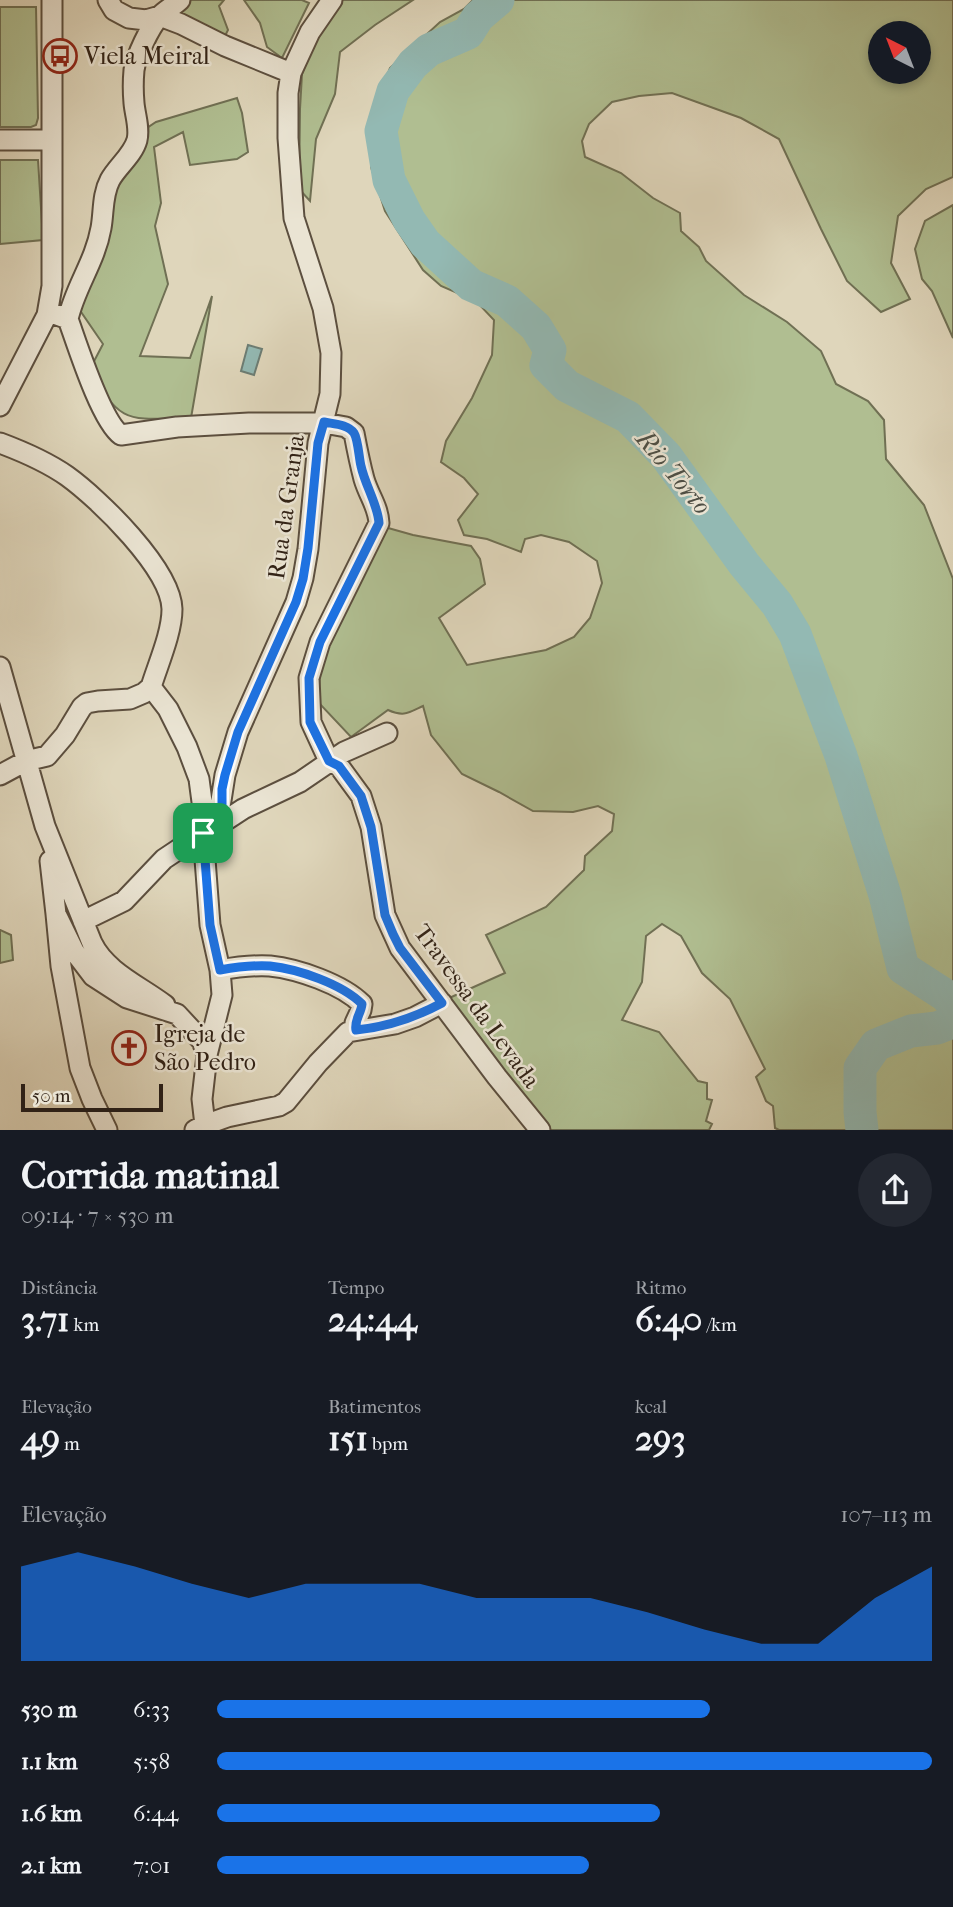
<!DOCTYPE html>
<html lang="pt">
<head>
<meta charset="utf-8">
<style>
  :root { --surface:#171b24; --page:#242831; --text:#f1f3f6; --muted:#9ea1a6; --accent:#1a73e8 }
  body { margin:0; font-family:"IM FELL French Canon",serif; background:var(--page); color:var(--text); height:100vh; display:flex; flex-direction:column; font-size:26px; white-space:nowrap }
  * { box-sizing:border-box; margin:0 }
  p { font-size:23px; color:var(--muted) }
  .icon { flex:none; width:38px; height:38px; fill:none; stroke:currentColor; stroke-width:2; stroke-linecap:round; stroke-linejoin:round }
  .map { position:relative; height:1130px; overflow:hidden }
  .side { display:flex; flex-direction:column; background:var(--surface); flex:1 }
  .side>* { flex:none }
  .needle { width:46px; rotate:318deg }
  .tools { position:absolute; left:868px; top:21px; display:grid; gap:14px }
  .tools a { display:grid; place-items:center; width:63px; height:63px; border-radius:50%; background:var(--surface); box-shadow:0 4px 10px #0003; font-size:35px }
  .scale { position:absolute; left:21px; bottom:18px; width:142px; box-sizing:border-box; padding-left:7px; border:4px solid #312216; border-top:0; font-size:19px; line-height:24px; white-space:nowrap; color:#312216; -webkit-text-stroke:5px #eae4d3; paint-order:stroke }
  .pin { position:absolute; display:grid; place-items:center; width:60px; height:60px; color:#fff; margin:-30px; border-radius:14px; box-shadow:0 4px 10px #0006 }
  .round { display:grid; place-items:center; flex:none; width:74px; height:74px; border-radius:37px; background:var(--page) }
  .headline { display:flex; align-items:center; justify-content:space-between; height:119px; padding:0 21px }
  h1 { font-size:38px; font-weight:700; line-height:52px }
  .metrics { display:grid; grid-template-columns:repeat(3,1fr); gap:10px; height:119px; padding:7px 21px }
  .metrics div { display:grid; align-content:center }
  .metrics b { font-size:35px; font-weight:700 }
  .metrics small { font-size:19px; font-weight:400 }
  .metrics p { font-size:19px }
  .chart { height:196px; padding:14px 21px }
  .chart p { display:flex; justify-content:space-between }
  .chart svg { width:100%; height:126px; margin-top:7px; fill:var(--accent); opacity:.7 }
  ul { padding:0 21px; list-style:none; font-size:23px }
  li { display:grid; grid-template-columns:112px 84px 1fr; align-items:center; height:52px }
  li i { height:18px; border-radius:9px; background:var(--accent) }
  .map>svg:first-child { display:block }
  .green { fill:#b0be91; stroke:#707054; stroke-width:2; fill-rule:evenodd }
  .water { fill:#93b9b3; stroke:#6c7d74; stroke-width:2 }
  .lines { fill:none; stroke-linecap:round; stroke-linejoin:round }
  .river { stroke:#93b9b3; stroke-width:33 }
  .minor-casing { stroke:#5c4f3f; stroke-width:23 }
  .minor { stroke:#eae4d3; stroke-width:19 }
  .route-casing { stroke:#fff; stroke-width:14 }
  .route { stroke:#1a73e8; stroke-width:9 }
  .labels { text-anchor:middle; stroke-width:5; stroke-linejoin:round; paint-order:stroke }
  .poi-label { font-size:24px; fill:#312216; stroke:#eae4d3; text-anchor:start }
  .street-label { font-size:24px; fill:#312216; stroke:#eae4d3 }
  .water-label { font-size:26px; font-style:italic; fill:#4e4f45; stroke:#eae4d3 }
</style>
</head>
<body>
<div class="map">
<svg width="953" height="1130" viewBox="0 0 953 1130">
  <rect width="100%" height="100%" fill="#dfd6bb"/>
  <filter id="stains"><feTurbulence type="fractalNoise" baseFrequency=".00286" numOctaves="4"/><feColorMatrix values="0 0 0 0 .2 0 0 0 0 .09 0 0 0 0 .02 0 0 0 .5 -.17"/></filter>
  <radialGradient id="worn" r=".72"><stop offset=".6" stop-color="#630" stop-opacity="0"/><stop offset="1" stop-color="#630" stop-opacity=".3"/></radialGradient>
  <path class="green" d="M183 0H224L219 6 228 30 225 36 170 12Z
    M244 0H302L309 3 282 58 267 47 260 23Z
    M340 0H413L375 25 340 52 335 94 316 139 310 201 299 189 300 109 302 74 315 41Z
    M473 0H953V177L926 189 898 216 891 263 910 299 881 312 847 281 821 229 779 139 741 118 672 93 639 96 612 102 589 124 582 141 585 157 621 173 653 198 680 213 681 231 699 247 706 261 744 295 787 322 821 351 836 384 868 401 884 420 886 459 924 505 953 579V1130H779L775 1128 773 1106 766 1101 756 1077 765 1069 730 999 702 973 681 936 662 924 646 936 642 982 622 1020 659 1032 698 1081 707 1083V1099L712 1100 706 1121 712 1124 709 1130H549L447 999 505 973 486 935 546 907 584 870 585 856 612 831 614 814 598 806 573 812 533 811 499 792 462 774 431 735 423 706C408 713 404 717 388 710L351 737 318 702 321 661 381 526 413 535 471 546 480 559 485 584 439 618 467 665 546 650 574 637 590 618 602 583 597 561 569 542 541 535 525 539 521 552 487 539 464 535 458 520 478 494 464 478 441 462 446 441 472 398 492 355 494 320 476 301 441 286 423 270 385 211 371 167V125L376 103 390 68 440 22 464 9ZM880 33H919V72H880Z
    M0 7H36L38 118 36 125 31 127H0Z
    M237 98 242 113 248 152 237 159 190 165 183 132 154 147 161 203 155 226 168 284 140 356 190 358 212 296 191 418C131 419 118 427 91 367L103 344 77 306 115 187 144 130 156 122Z
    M0 160H38L43 240 0 244Z
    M953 205V338L932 291 922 279 915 249 925 221Z
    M0 930 11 935 13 960 0 963Z"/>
  <path class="water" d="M248 345 262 349 254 375 241 371Z"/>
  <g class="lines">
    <path class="river" d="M498 0 478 17 468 33 429 50 413 64 393 91 381 131 389 180 409 220 425 243 471 285 507 301 536 327 550 350 546 365 567 386 628 417 666 456 744 564 777 604 795 634 841 756 885 895 903 968 945 995 953 1004
      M862 1130 860 1112V1068L876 1045 911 1031 937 1028 953 1022"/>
    <g class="minor-casing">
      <path id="minor" d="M108 0 114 10 129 18 146 20 160 16 181 24 225 46 291 73
        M0 140H51
        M49 312 68 319C77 344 101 421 121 435L177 427 249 423H324L346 427 354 433C357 449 360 464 364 479 369 496 378 506 379 523L320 642 309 678 311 722 329 761 339 766 361 796 371 827 385 915 400 948 497 1077 540 1130
        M68 319C75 287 95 262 101 228 104 212 102 195 110 180 117 167 133 155 137 140 140 128 135 115 134 103 133 92 133 81 134 70 136 56 150 27 159 17 165 10 174 6 180 0
        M0 406 47 315 52 286V0
        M0 443C24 452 47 462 67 476 99 499 171 569 172 609 172 633 158 664 151 687L168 709 187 747 199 779 204 817 203 833 210 925 220 970 222 995 207 1055
        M0 667 45 826 92 943C106 972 140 986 165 1005
        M0 775 26 761 47 756 65 735 82 707 87 703 98 701 130 699 144 693 151 687
        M217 826 243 809 300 782 344 752 387 733
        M50 861 56 914
        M83 921 124 901 164 859 203 833 217 826 225 775 238 732 296 602 303 578 308 549 318 443 330 394 331 353 323 308 294 218 288 138V93L291 73 310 32 332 0
        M220 970C237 967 254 965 270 966 298 969 342 984 362 1004L361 1010 355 1023 356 1030
        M107 1130 92 1099 80 1068 61 966 56 914 74 951 93 976 127 998 177 1014 202 1041 207 1055 202 1099 205 1125 195 1130
        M206 1130 205 1125 227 1117 279 1106 286 1102 318 1063 348 1032 395 1024 415 1017 442 1003"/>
    </g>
    <use href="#minor" class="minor"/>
  </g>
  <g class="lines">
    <g class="route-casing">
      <path id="route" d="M324 422C333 424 348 424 354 433 358 439 359 458 361 466 365 485 378 505 379 523L320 642 309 678 310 722 329 761 339 766 361 796 371 827 385 915 393 934 400 948 442 1003C414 1018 388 1027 356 1030 354 1020 361 1014 362 1004 342 984 298 969 270 966 254 965 237 967 220 970L210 925 203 833 217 826 222 807V789L225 775 238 732 296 602 303 579 308 548 318 443Z"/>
    </g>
    <use href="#route" class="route"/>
  </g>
  <defs>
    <g id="bus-ring" transform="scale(1.75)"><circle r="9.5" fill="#eae4d3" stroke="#8f2418" stroke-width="1.5"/><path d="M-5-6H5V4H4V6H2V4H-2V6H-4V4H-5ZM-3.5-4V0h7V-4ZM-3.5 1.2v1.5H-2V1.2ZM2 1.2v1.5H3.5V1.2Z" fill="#8f2418"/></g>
    <g id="church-ring" transform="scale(1.75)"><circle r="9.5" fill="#eae4d3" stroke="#8f2418" stroke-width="1.5"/><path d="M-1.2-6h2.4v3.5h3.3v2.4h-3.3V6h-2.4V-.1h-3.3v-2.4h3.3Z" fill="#8f2418"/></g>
  </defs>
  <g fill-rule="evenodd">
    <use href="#bus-ring" x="60" y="56"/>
    <use href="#church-ring" x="129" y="1048"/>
  </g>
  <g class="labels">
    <g class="poi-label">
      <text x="84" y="64">Viela Meiral</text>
      <text x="154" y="1042">Igreja de<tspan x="154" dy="28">São Pedro</tspan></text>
    </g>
    <g class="street-label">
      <text transform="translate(286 507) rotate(-82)" y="8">Rua da Granja</text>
      <text transform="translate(477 1006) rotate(54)" y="8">Travessa da Levada</text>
    </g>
    <g class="water-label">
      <text transform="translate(674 472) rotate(50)" y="9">Rio Torto</text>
    </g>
  </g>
  <rect width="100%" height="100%" filter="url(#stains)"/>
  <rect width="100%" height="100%" fill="url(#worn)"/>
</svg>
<div class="tools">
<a><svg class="needle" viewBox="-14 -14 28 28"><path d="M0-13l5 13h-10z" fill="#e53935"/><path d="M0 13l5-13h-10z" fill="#9ea1a6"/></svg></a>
</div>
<div class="scale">50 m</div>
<div class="pin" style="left:203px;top:833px;background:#1e9e55"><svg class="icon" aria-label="arrive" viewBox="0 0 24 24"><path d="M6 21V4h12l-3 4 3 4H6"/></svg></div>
</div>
<section class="side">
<div class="headline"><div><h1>Corrida matinal</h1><p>09:14 · 7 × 530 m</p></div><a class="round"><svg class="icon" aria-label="share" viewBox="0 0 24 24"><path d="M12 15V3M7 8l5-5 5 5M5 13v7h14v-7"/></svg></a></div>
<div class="metrics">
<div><p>Distância</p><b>3.71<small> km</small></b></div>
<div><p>Tempo</p><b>24:44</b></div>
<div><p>Ritmo</p><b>6:40<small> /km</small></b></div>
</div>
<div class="metrics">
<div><p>Elevação</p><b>49<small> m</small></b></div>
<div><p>Batimentos</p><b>151<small> bpm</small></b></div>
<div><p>kcal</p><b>293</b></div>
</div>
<div class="chart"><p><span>Elevação</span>107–113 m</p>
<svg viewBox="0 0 160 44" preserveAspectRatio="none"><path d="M0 44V11L10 6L20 11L30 17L40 22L50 17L60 17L70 17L80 22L90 22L100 22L110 27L120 33L130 38L140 38L150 22L160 11V44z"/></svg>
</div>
<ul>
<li><b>530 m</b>6:33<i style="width:69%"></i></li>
<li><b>1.1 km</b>5:58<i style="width:100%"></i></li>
<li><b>1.6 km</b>6:44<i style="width:62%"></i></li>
<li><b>2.1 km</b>7:01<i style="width:52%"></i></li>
</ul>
</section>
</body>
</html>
